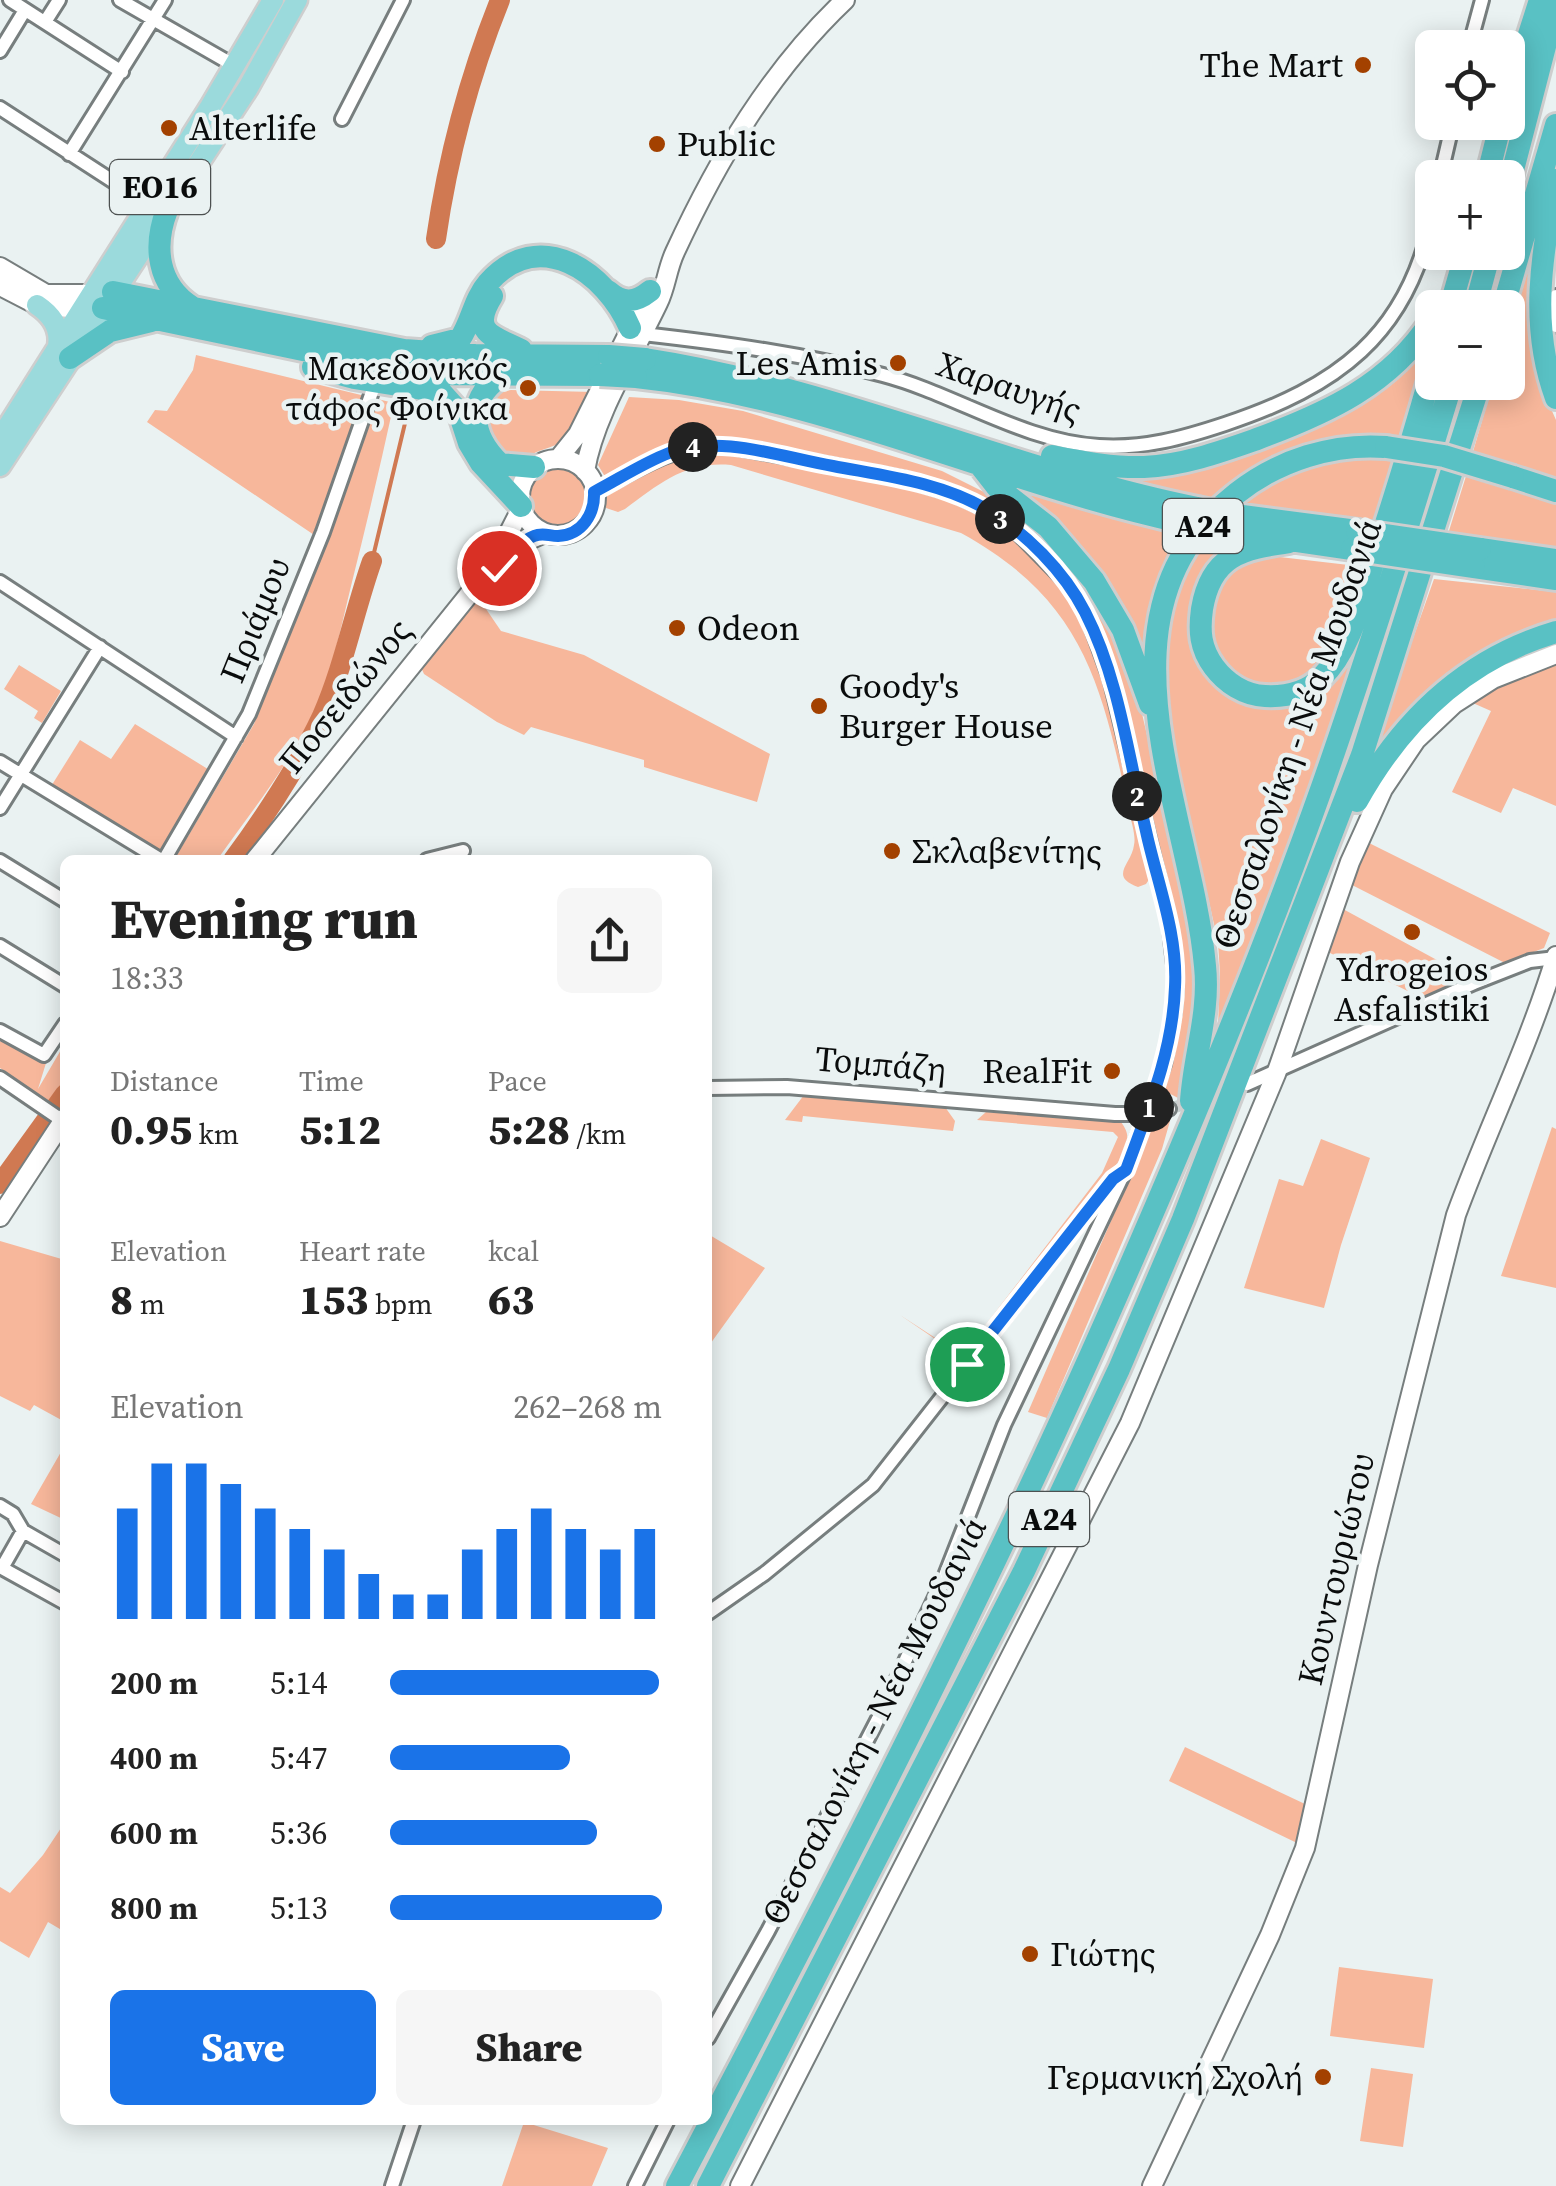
<!DOCTYPE html>
<html lang="en">
<head>
<meta charset="utf-8">
<style>
  :root { --surface:#fff; --page:#f6f6f6; --text:#222; --muted:#767676; --accent:#1a73e8 }
  body { margin:0; font-family:"Source Serif 4",serif; background:var(--page); color:var(--text); height:100vh; display:flex; flex-direction:column; font-size:38px; white-space:nowrap }
  * { box-sizing:border-box; margin:0 }
  p { font-size:32px; color:var(--muted) }
  .icon { flex:none; width:55px; height:55px; fill:none; stroke:currentColor; stroke-width:2; stroke-linecap:round; stroke-linejoin:round }
  .map { position:relative; flex:1; overflow:hidden }
  .side { position:absolute; left:60px; top:855px; width:652px; height:1270px; display:flex; flex-direction:column; background:var(--surface); border-radius:15px; box-shadow:0 5px 25px #0003 }
  .side>* { flex:none }
  .controls { position:absolute; left:1415px; top:30px; display:grid; gap:20px }
  .controls a { display:grid; place-items:center; width:110px; height:110px; border-radius:15px; background:var(--surface); box-shadow:0 5px 25px #0003; font-size:50px }
  .pin { position:absolute; display:grid; place-items:center; width:85px; height:85px; color:#fff; margin:-42px; border:5px solid #fff; border-radius:50%; box-shadow:0 2px 10px #0007 }
  .km { position:absolute; width:50px; height:50px; margin:-25px; border-radius:50%; background:#222; color:#fff; font-size:28px; line-height:50px; text-align:center }
  .round { display:grid; place-items:center; flex:none; width:105px; height:105px; border-radius:15px; background:var(--page) }
  .summary { display:flex; align-items:center; justify-content:space-between; height:170px; padding:0 50px }
  h1 { font-size:55px; font-weight:800; line-height:75px }
  .figures { display:grid; grid-template-columns:repeat(3,1fr); gap:15px; height:170px; padding:10px 50px }
  .figures div { display:grid; align-content:center }
  .figures b { font-size:42px; font-weight:800 }
  .figures small { font-size:28px; font-weight:400 }
  .figures p { font-size:28px }
  .chart { height:280px; padding:20px 50px }
  .chart p { display:flex; justify-content:space-between }
  .chart svg { width:100%; height:180px; margin-top:10px; stroke:var(--accent); stroke-width:6 }
  .cta { display:flex; gap:20px; margin-top:auto; padding:20px 50px }
  .cta a { flex:1; height:115px; border-radius:15px; background:var(--accent); color:#fff; font-size:40px; font-weight:800; line-height:115px; text-align:center }
  .cta a+a { background:var(--page); color:var(--text) }
  ul { padding:0 50px; list-style:none; font-size:32px }
  li { display:grid; grid-template-columns:160px 120px 1fr; align-items:center; height:75px }
  li i { height:25px; border-radius:12px; background:var(--accent) }
  .map>svg:first-child { display:block }
  .green { fill:#f7b79b }
  .lines { fill:none; stroke-linecap:round; stroke-linejoin:round }
  .stream { stroke:#d07952; stroke-width:4 }
  .river { stroke:#d07952; stroke-width:20 }
  .street-tunnel { stroke:#c8d0d0; stroke-width:12; stroke-dasharray:12 6; stroke-linecap:butt }
  .street-casing { stroke:#777e7e; stroke-width:18 }
  .secondary-casing { stroke:#777e7e; stroke-width:22 }
  .primary-casing { stroke:#cecece; stroke-width:25 }
  .highway-casing { stroke:#cecece; stroke-width:28 }
  .street { stroke:#fff; stroke-width:12 }
  .secondary { stroke:#fff; stroke-width:18 }
  .primary { stroke:#9bdadc; stroke-width:20 }
  .highway { stroke:#59c1c4; stroke-width:22 }
  .highway-bridge-casing { stroke:#cecece; stroke-width:28; stroke-linecap:butt }
  .highway-bridge { stroke:#59c1c4; stroke-width:22 }
  .route-casing { stroke:#fff; stroke-width:20 }
  .route { stroke:#1a73e8; stroke-width:12 }
  .poi-dot { fill:#a34100; stroke:#eaf2f2; stroke-width:4 }
  .labels { text-anchor:middle; stroke-width:9; stroke-linejoin:round; paint-order:stroke }
  .shield { fill:#eaf2f2; stroke:#4d5151; stroke-width:2.5 }
  .shield-label { font-size:32px; font-weight:bold; fill:#0a0c0c }
  .poi-label { font-size:35px; fill:#0a0c0c; stroke:#eaf2f2; text-anchor:start }
  .street-label { font-size:35px; fill:#0a0c0c; stroke:#eaf2f2 }
</style>
</head>
<body>
<div class="map">
<svg width="1556" height="2186" viewBox="0 0 1556 2186">
  <rect width="100%" height="100%" fill="#eaf2f2"/>
  <path class="green" d="M1535 239 1530 328 1544 393 1556 420V482L1472 455 1493 383 1508 382V332Z
    M1432 339 1405 437C1333 424 1263 454 1210 500L1117 479C1136 467 1168 465 1191 460 1292 436 1364 426 1432 339Z
    M196 355 394 403C381 463 367 522 352 582 341 626 333 671 313 713 288 767 251 812 217 860H174L254 724 326 543 147 422 155 410 167 411 193 370Z
    M511 390 594 392C578 426 580 438 542 450 530 454 524 460 511 460 491 439 465 397 511 390Z
    M629 397 679 400 743 411 942 471 984 492 1034 523 1104 607 1134 679 1200 964 1183 1090 1178 1098 1163 1090C1175 1054 1186 1016 1185 977 1183 934 1167 892 1157 850 1140 775 1128 664 1088 600 1063 559 1031 530 991 505L722 438C699 439 678 441 657 451 640 459 623 476 604 475L598 465Z
    M718 451 898 484 935 495 976 511 1005 528 1060 580 1094 638 1150 878 1146 884 1138 887C1108 876 1132 864 1134 845 1136 836 1132 825 1130 815 1102 686 1085 601 961 533L731 465C686 461 660 483 625 509L618 512 606 508 604 495 608 489 665 458Z
    M1330 458H1398L1377 524 1239 504 1286 474Z
    M528 498a31 31 0 1 1 62 0a31 31 0 1 1-62 0Z
    M1466 476 1556 501V549L1448 534Z
    M1014 488 1183 535C1157 573 1149 616 1145 661Z
    M1203 540 1246 545 1208 572 1206 671 1306 699 1380 585 1285 862 1223 1024 1218 1027 1220 974 1218 942 1172 737 1163 678 1174 600Z
    M1271 556 1366 567C1354 600 1346 639 1322 665 1296 692 1246 695 1220 665 1198 639 1212 578 1242 563 1250 559 1262 558 1271 556Z
    M1434 579 1556 592V623L1455 671 1415 703 1372 754Z
    M480 588 484 606 501 631 584 655 770 754 757 802 644 767V760L531 727 524 735 497 722 424 674 420 665Z
    M1556 660V806L1513 788 1501 813 1452 792 1491 711 1466 700Z
    M19 665 61 691 42 723 34 718 38 711 4 689Z
    M135 724 211 771 160 855 50 788 80 740 111 759Z
    M1365 841 1550 933 1544 948 1505 963 1352 885Z
    M1343 909 1470 978 1422 998 1328 952Z
    M3 1037 46 1063 38 1089 65 1043V1083L51 1103 0 1068V1042Z
    M804 1095 945 1107 955 1121 953 1131 803 1116 802 1122 785 1120Z
    M986 1112 1120 1121C1131 1134 1128 1142 1122 1157L972 1353 960 1356 900 1315 957 1352 964 1353 1102 1173 1118 1137 1113 1132 977 1120Z
    M1170 1121 1162 1149 1047 1418 1028 1412 1154 1122Z
    M1552 1127 1556 1129V1288L1501 1276Z
    M1321 1139 1370 1158 1341 1245 1324 1308 1244 1288 1279 1179 1303 1186Z
    M708 1234 765 1268 708 1347Z
    M0 1241 65 1260V1422L34 1405 30 1411 0 1396Z
    M65 1445V1520L31 1504Z
    M1185 1747 1305 1804 1297 1843 1169 1781Z
    M65 1822V1932L48 1922 29 1958 0 1941V1887L10 1893 43 1855Z
    M1339 1967 1433 1979 1424 2048 1330 2036Z
    M1371 2068 1413 2074 1403 2147 1360 2141Z
    M524 2122 608 2148 592 2186H502Z"/>
  <g class="lines">
    <path class="stream" d="M372 561 412 394"/>
    <path class="river" d="M436 239C448 156 469 77 500 0
      M233 860C266 815 298 767 322 716 344 666 354 612 372 561
      M0 1184 65 1094"/>
    <path class="street-tunnel" d="M1169 1109 1235 1088"/>
    <g class="street-casing">
      <path id="street" d="M10 0 122 72
        M120 0 235 66
        M45 22 59 0
        M1469 48 1482 0
        M0 51 25 10
        M0 108 148 204
        M342 119 403 0
        M69 154 165 0
        M1440 178 1453 122
        M1556 296V326
        M643 334C723 343 805 354 883 375 955 394 1024 442 1099 446 1143 449 1183 438 1225 424 1336 387 1408 336 1432 216
        M595 492C638 469 676 443 727 446L901 478 952 493 986 509 1016 531 1071 587 1086 612 1110 678 1169 921 1176 982 1174 1011 1164 1064 1126 1169 1004 1425 944 1578 880 1715 768 1931 708 2038
        M0 582 236 737
        M0 762 161 860
        M0 808 100 647
        M164 860 249 714 323 532 373 389
        M427 860 463 851
        M0 861 65 901
        M0 946 65 986
        M0 1031 44 1055 65 1024
        M0 1078 63 1121
        M1247 1084 1474 983 1530 961 1556 958
        M708 1088 787 1087 1115 1114H1146L1169 1109
        M0 1506 13 1514 23 1531 65 1555
        M0 1567 65 1603
        M2 1568 23 1531
        M708 1613 764 1574 873 1485 1113 1179 1124 1171
        M392 2186 414 2120
        M635 2186 668 2120"/>
    </g>
    <g class="secondary-casing">
      <path id="secondary" d="M0 267 46 294H90
        M0 286 37 305 81 309
        M558 459 578 434 649 292
        M520 497a38 38 0 1 1 76 0a38 38 0 1 1-76 0Z
        M585 471C594 415 634 354 658 303 666 287 667 269 675 252 718 159 770 71 845 0
        M496 558 522 507
        M255 860 475 587 496 572 520 544 545 533
        M0 1217 65 1118
        M740 2186 1130 1423 1276 1074 1350 862 1383 789 1416 740 1454 704 1493 679 1556 654
        M1152 2186 1270 1935 1305 1848 1368 1565 1456 1215C1488 1128 1529 1045 1556 956"/>
    </g>
    <g class="primary-casing">
      <path id="primary" d="M37 305C52 315 61 328 58 346
        M0 439 210 107 273 0
        M0 466 248 88 297 0"/>
    </g>
    <g class="highway-casing">
      <path id="highway" d="M1508 100 1540 0
        M1487 178 1501 122
        M1556 180C1542 255 1529 324 1556 398
        M1508 189 1556 4
        M167 210C153 246 157 285 192 307
        M608 291C623 304 635 303 650 291
        M113 292 404 350 475 355 609 356
        M492 296C468 335 497 337 521 350
        M103 308 370 364 447 374 600 375
        M1450 308 1466 252
        M1475 308 1490 252
        M1503 308 1556 125
        M432 346 460 339C472 321 474 299 488 283 539 225 606 272 630 328
        M70 358 110 331 151 321
        M645 359C835 388 1010 470 1197 508
        M313 367 354 378 441 392 459 412 469 443 481 463 521 506
        M507 373C466 395 468 433 500 464L534 467
        M636 377C826 397 1000 483 1185 523
        M1052 456C1083 462 1113 468 1144 467 1184 465 1220 452 1257 439 1327 413 1390 385 1432 320
        M979 464 997 487 1048 527 1094 581 1123 630 1150 704
        M1513 477 1556 491
        M1227 514 1357 531
        M1213 529 1352 549
        M1289 542C1242 549 1211 555 1202 609 1199 631 1200 648 1214 667 1226 683 1244 695 1265 696 1286 697 1306 693 1321 678 1352 648 1361 599 1374 560 1395 497 1414 434 1432 370
        M1480 549 1556 560
        M1474 567 1556 579
        M1357 801C1402 720 1465 659 1556 632
        M1191 1101C1194 1055 1210 1013 1205 966 1191 810 1083 613 1237 493 1279 460 1333 443 1386 447
        M677 2186C821 1912 964 1637 1091 1354 1174 1168 1254 979 1322 787 1369 653 1411 518 1452 382
        M708 2186 1024 1571 1119 1369 1183 1219 1362 755 1480 382"/>
    </g>
    <use href="#street" class="street"/>
    <use href="#secondary" class="secondary"/>
    <use href="#primary" class="primary"/>
    <use href="#highway" class="highway"/>
    <g class="highway-bridge-casing">
      <path id="highway-bridge" d="M609 356 645 359
        M600 375 636 377
        M1386 447 1444 456 1513 477
        M1197 508 1227 514
        M1185 523 1213 529
        M1357 531 1480 549
        M1352 549 1474 567"/>
    </g>
    <use href="#highway-bridge" class="highway-bridge"/>
  </g>
  <g class="lines">
    <g class="route-casing">
      <path id="route" d="M499 568C509 556 519 542 534 536 543 532 549 536 558 536 582 535 595 514 594 492 619 479 643 463 669 453 721 434 780 457 833 466 885 476 939 482 986 509 1025 532 1064 571 1085 612 1119 678 1129 759 1146 831 1157 882 1178 934 1175 987 1173 1051 1148 1110 1126 1170L1113 1179 967 1364"/>
    </g>
    <use href="#route" class="route"/>
  </g>
  <g class="poi-dot">
    <circle cx="1363" cy="65" r="10"/>
    <circle cx="169" cy="128" r="10"/>
    <circle cx="657" cy="144" r="10"/>
    <circle cx="898" cy="363" r="10"/>
    <circle cx="528" cy="388" r="10"/>
    <circle cx="677" cy="628" r="10"/>
    <circle cx="819" cy="706" r="10"/>
    <circle cx="892" cy="851" r="10"/>
    <circle cx="1412" cy="932" r="10"/>
    <circle cx="1112" cy="1071" r="10"/>
    <circle cx="1030" cy="1954" r="10"/>
    <circle cx="1323" cy="2077" r="10"/>
  </g>
  <g class="labels">
    <g class="shield">
      <rect x="110" y="160" width="100" height="54" rx="8"/>
      <rect x="1163" y="499" width="80" height="54" rx="8"/>
      <rect x="1009" y="1492" width="80" height="54" rx="8"/>
    </g>
    <g class="shield-label">
      <text x="160" y="198">ΕΟ16</text>
      <text x="1203" y="537">Α24</text>
      <text x="1049" y="1530">Α24</text>
    </g>
    <g class="poi-label">
      <text x="1343" y="77" text-anchor="end">The Mart</text>
      <text x="189" y="140">Alterlife</text>
      <text x="677" y="156">Public</text>
      <text x="878" y="375" text-anchor="end">Les Amis</text>
      <text x="508" y="380" text-anchor="end">Μακεδονικός<tspan x="508" dy="40">τάφος Φοίνικα</tspan></text>
      <text x="697" y="640">Odeon</text>
      <text x="839" y="698">Goody's<tspan x="839" dy="40">Burger House</tspan></text>
      <text x="912" y="863">Σκλαβενίτης</text>
      <text x="1412" y="981" text-anchor="middle">Ydrogeios<tspan x="1412" dy="40">Asfalistiki</tspan></text>
      <text x="1092" y="1083" text-anchor="end">RealFit</text>
      <text x="1050" y="1966">Γιώτης</text>
      <text x="1303" y="2089" text-anchor="end">Γερμανική Σχολή</text>
    </g>
    <g class="street-label">
      <text transform="translate(1009 387) rotate(19)" y="12">Χαραυγής</text>
      <text transform="translate(255 620) rotate(-68)" y="12">Πριάμου</text>
      <text transform="translate(345 696) rotate(-51)" y="12">Ποσειδώνος</text>
      <text transform="translate(1297 734) rotate(-71)" y="12">Θεσσαλονίκη - Νέα Μουδανιά</text>
      <text transform="translate(881 1064) rotate(5)" y="12">Τομπάζη</text>
      <text transform="translate(1336 1569) rotate(-77)" y="12">Κουντουριώτου</text>
      <text transform="translate(874 1721) rotate(-63)" y="12">Θεσσαλονίκη - Νέα Μουδανιά</text>
    </g>
  </g>
</svg>
<div class="controls">
<a><svg class="icon" aria-label="locate" viewBox="0 0 24 24"><circle cx="12" cy="12" r="6"/><path d="M12 2v4M12 18v4M2 12h4M18 12h4"/></svg></a>
<a>+</a>
<a>−</a>
</div>
<div class="pin" style="left:967px;top:1364px;background:#1e9e55"><svg class="icon" aria-label="arrive" viewBox="0 0 24 24"><path d="M6 21V4h12l-3 4 3 4H6"/></svg></div>
<div class="pin" style="left:499px;top:568px;background:#d93025"><svg class="icon" aria-label="check" viewBox="0 0 24 24"><path d="M5 12l5 5 9-10"/></svg></div>
<b class="km" style="left:1149px;top:1107px">1</b>
<b class="km" style="left:1137px;top:796px">2</b>
<b class="km" style="left:1000px;top:519px">3</b>
<b class="km" style="left:693px;top:447px">4</b>
<section class="side">
<div class="summary"><div><h1>Evening run</h1><p>18:33</p></div><a class="round"><svg class="icon" aria-label="share" viewBox="0 0 24 24"><path d="M12 15V3M7 8l5-5 5 5M5 13v7h14v-7"/></svg></a></div>
<div class="figures">
<div><p>Distance</p><b>0.95<small> km</small></b></div>
<div><p>Time</p><b>5:12</b></div>
<div><p>Pace</p><b>5:28<small> /km</small></b></div>
</div>
<div class="figures">
<div><p>Elevation</p><b>8<small> m</small></b></div>
<div><p>Heart rate</p><b>153<small> bpm</small></b></div>
<div><p>kcal</p><b>63</b></div>
</div>
<div class="chart"><p><span>Elevation</span>262–268 m</p>
<svg viewBox="0 0 160 44" preserveAspectRatio="none"><path d="M5 44V17M15 44V6M25 44V6M35 44V11M45 44V17M55 44V22M65 44V27M75 44V33M85 44V38M95 44V38M105 44V27M115 44V22M125 44V17M135 44V22M145 44V27M155 44V22"/></svg>
</div>
<ul>
<li><b>200 m</b>5:14<i style="width:99%"></i></li>
<li><b>400 m</b>5:47<i style="width:66%"></i></li>
<li><b>600 m</b>5:36<i style="width:76%"></i></li>
<li><b>800 m</b>5:13<i style="width:100%"></i></li>
</ul>
<div class="cta"><a>Save</a><a>Share</a></div>
</section>
</div>
</body>
</html>
